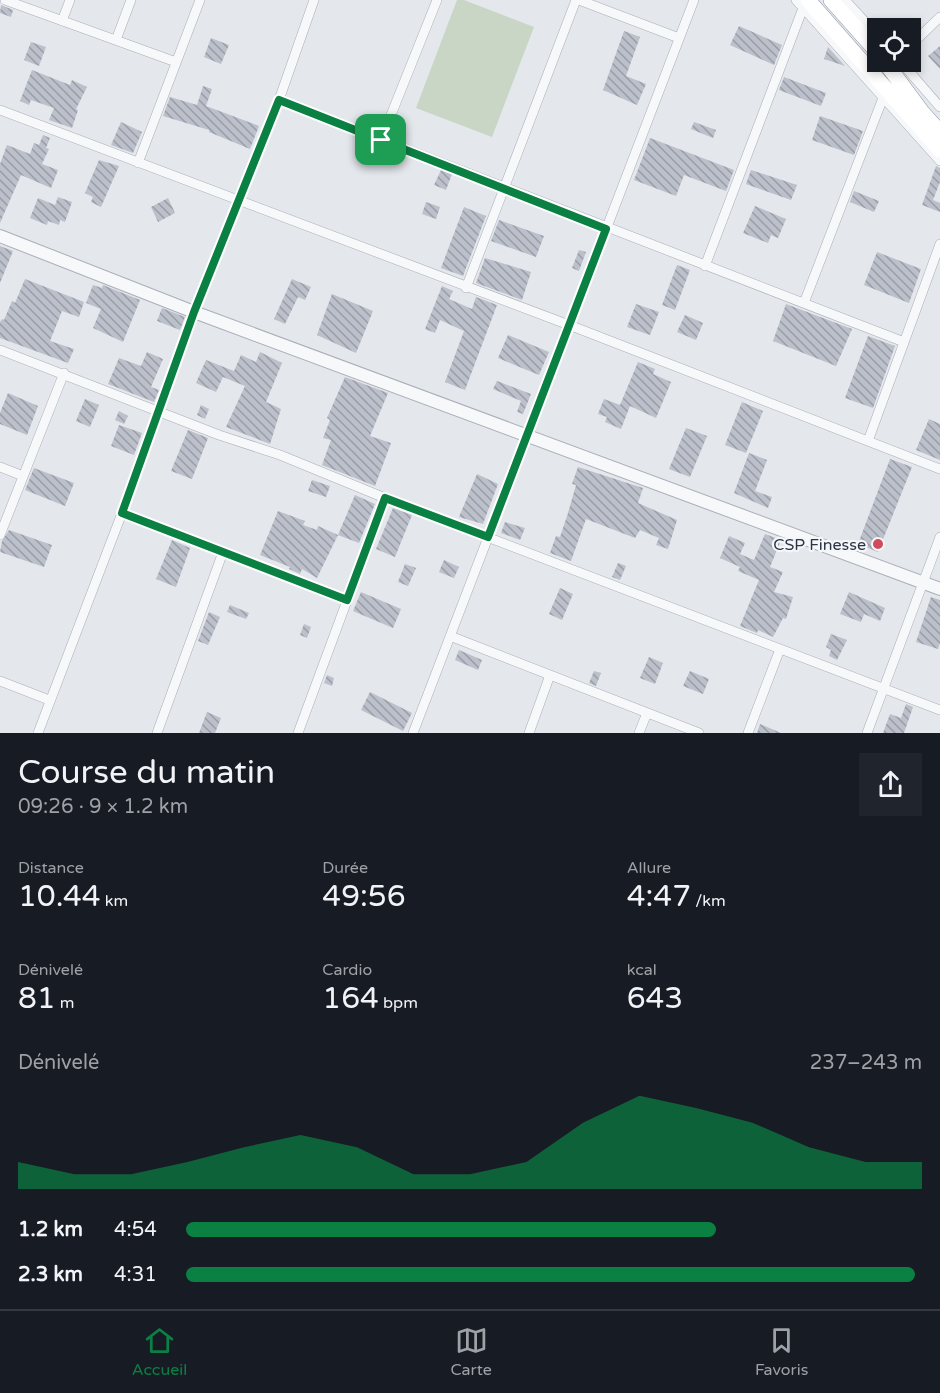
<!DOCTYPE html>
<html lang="fr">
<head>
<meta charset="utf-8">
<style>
  :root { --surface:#171b24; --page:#20242c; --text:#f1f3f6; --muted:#9ea1a6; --line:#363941; --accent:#0b8043 }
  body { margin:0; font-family:"Varela Round",sans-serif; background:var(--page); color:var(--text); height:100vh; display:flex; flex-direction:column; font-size:22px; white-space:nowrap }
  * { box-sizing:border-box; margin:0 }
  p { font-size:20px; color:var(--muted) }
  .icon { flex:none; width:33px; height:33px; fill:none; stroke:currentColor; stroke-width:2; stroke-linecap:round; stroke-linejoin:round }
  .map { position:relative; height:733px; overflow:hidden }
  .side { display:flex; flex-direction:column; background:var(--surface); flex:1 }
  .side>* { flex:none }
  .controls { position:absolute; left:867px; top:18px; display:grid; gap:12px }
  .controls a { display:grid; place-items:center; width:54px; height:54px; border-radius:0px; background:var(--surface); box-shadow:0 3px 9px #0003; font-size:30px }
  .pin { position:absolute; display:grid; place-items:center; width:51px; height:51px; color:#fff; margin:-26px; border-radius:12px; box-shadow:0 3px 9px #0006 }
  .round { display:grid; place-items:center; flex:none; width:63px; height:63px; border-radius:0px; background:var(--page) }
  .head { display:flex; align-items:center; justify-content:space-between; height:102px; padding:0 18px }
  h1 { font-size:33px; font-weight:600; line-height:45px }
  .figures { display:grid; grid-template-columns:repeat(3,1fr); gap:9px; height:102px; padding:6px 18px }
  .figures div { display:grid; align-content:center }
  .figures b { font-size:30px; font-weight:600 }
  .figures small { font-size:16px; font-weight:400 }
  .figures p { font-size:16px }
  .chart { height:168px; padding:12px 18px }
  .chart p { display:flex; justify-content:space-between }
  .chart svg { width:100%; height:108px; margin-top:6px; fill:var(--accent); opacity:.7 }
  ul { padding:0 18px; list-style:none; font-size:20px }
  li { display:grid; grid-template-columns:96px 72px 1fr; align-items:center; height:45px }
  li i { height:15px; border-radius:8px; background:var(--accent) }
  .menu { display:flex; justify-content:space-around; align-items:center; height:84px; border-top:2px solid var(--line); background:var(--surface); font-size:16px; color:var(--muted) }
  .menu a { display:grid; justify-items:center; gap:3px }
  .menu .selected { color:var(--accent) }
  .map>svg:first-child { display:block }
  .green { fill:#c9d6c5 }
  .building { fill:url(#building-back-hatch) }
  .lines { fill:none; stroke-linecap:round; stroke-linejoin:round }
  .minor-casing { stroke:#a9aeb7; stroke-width:10 }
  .tertiary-casing { stroke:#a9aeb7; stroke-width:14 }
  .trunk-casing { stroke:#8b94a3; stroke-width:16 }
  .minor { stroke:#f7f8fa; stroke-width:9 }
  .tertiary { stroke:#f7f8fa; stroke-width:12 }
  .trunk { stroke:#fff; stroke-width:15 }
  .route-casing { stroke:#fff; stroke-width:12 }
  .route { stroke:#0b8043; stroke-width:8 }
  .poi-dot { fill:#d1495b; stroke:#f4f6f9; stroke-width:2 }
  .labels { text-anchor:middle; stroke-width:4.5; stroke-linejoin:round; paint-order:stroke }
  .poi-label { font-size:16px; fill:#2b3445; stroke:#f4f6f9; text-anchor:end }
</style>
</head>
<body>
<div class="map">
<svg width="940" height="733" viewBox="0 0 940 733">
  <defs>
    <pattern id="building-back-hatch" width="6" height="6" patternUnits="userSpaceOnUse" patternTransform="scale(1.5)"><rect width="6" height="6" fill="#bbc0ca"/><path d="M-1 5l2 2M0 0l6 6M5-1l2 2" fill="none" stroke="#989da6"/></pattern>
  </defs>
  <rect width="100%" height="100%" fill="#e4e7ec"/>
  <path class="green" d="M457 0H464L534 27 492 137 416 108Z"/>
  <path class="building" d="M1 5 13 10 11 17 0 13Z
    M739 26 782 45 774 65 730 45Z
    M624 31 640 37 626 76 646 84 637 105 603 90Z
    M211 38 229 45 221 64 204 57Z
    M31 42 46 47 39 66 24 60Z
    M940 46V69L928 56Z
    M828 47 845 66 824 59Z
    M32 70 70 85 72 80 87 87 76 109 78 110 72 128 49 120 54 108 31 100 29 105 20 101Z
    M784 77 826 93 821 106 779 90Z
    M203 86 212 89 206 106 259 126 250 149 209 132V130L163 116 170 97 197 105Z
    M820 116 863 131 854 155 812 140Z
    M121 122 142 132 133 153 111 145Z
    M694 122 716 130 713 138 691 129Z
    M43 135 50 138 46 148 49 149 42 164 58 170 51 188 21 175 0 223V164L7 145 30 154 34 143 39 145Z
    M650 138 734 170 726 191 684 175 676 196 634 180Z
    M99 160 119 166 101 207 91 202 93 197 85 193Z
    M936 166 940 168V182L933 200 940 203V212L922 205Z
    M441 170 452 174 446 190 434 185Z
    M751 170 797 185 791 200 746 184Z
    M854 191 879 201 874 212 850 202Z
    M58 197 72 202 65 222 60 220 59 225 48 221 47 225 30 218 38 198 55 205Z
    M168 198 175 213 158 222 151 207Z
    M426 202 440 207 436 219 422 214Z
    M755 206 786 219 778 238 771 235 768 243 743 233Z
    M464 207 486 216 463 276 441 268Z
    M499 220 544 236 536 257 491 241Z
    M0 246 13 251 0 283Z
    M579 250 586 252 579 271 572 268Z
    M877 252 921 269 909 303 864 285Z
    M485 258 531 272 522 300 476 283Z
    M677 265 690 270 675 310 662 305Z
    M25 279 84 302 79 317 62 311 50 341 74 349 68 363 0 338V322L2 319 4 320 12 301 15 303Z
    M292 279 311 287 305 300 298 297 285 324 274 319Z
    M93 285 102 288 103 285 140 300 123 342 93 328 101 309 86 303Z
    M442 286 453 291 449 299 472 309 476 297 497 305 465 390 445 382 464 331 440 320 435 333 425 329Z
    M332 294 373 311 356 353 317 335Z
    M636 304 659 312 650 335 627 327Z
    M786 304 852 329 836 366 773 341Z
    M162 308 185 317 180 330 157 321Z
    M685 315 703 323 696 340 677 332Z
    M508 335 549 352 539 375 498 358Z
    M868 336 895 346 873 408 845 398Z
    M147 352 163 359 151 387 159 390 154 402 108 384 119 358 141 366Z
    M260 352 282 363 266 402 281 409 270 444 226 427 245 386 223 377 216 392 196 383 206 360 234 371 241 355 256 362Z
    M638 362 655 369 653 374 671 382 656 418 630 406 621 429 605 422 607 417 598 414 604 399 620 405Z
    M345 377 388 393 370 436 391 443 375 486 322 465 331 440 323 438 330 420 327 418Z
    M497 381 531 394 523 414 517 412 521 401 493 389Z
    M8 393 38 406 27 435 0 424V413Z
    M85 399 99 405 90 427 76 421Z
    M742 402 763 411 746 453 725 445Z
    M201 405 209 409 205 419 197 415Z
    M119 411 128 416 124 424 115 420Z
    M929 419 940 424V460L916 450Z
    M119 425 142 433 134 455 111 446Z
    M686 428 707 436 690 477 669 469Z
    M188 430 208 438 192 479 171 471Z
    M749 453 767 460 755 491 772 497 768 508 734 493Z
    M890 459 912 467 878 552 858 544Z
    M578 467 643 488 638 503 677 520 668 549 656 545 659 538 640 530 635 538 586 519 571 561 550 553 556 536 560 537 568 513 576 485 572 484Z
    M34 468 74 483 65 506 25 490Z
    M477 474 498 484 483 524 459 517Z
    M312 480 330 486 326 497 308 491Z
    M355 495 375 504 359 543 338 535Z
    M393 508 412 515 395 557 376 549Z
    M278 511 305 521 303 525 317 530 318 526 338 535 317 578 302 569 300 574 289 569 290 567 260 555Z
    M505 522 525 528 520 540 501 533Z
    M9 530 52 545 44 567 0 552 2 541Z
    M765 534 781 540 770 567 783 572 774 592 793 597 786 619 783 618 773 637 758 630 757 633 740 626 759 580 738 571 740 567 720 558 729 536 745 543 740 554 754 560Z
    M172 540 190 548 176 587 156 579Z
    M444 560 459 567 454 578 439 572Z
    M618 563 626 566 620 580 612 577Z
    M405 564 416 568 408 586 398 582Z
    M560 588 573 594 562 620 549 614Z
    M361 592 401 609 393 628 353 611Z
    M849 592 885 608 880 621 864 614 861 622 840 614Z
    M931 597 940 600V643L938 649 916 642Z
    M230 605 249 613 246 619 227 612Z
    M209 612 220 617 208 645 198 641Z
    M304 624 311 627 307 638 300 635Z
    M831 634 847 640 837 660 829 656 831 650 826 647Z
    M459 650 482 660 478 670 455 660Z
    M649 657 663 663 655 684 640 678Z
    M594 671 601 673 596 686 589 683Z
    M690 671 709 679 703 694 683 686Z
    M327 675 334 678 332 686 324 683Z
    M370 692 412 713 403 731 361 710Z
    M906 704 913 707 904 733H883L890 714 901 718Z
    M207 712 221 718 215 733H199Z
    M760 724 781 733H757Z"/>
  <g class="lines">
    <g class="minor-casing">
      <path id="minor" d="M5 0 176 62
        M579 0 679 38
        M796 0 940 161
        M845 0 878 36
        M62 21 70 0
        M116 40 131 0
        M910 46 940 17
        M901 62 940 107
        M279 100 904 342
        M0 110 569 325 940 469
        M381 140 437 0
        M138 163 200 0
        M705 266 803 8
        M466 288 576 0
        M804 303 886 90
        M0 350 219 435 280 455 385 498 940 710
        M868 441 940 244
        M0 467 23 476
        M122 513 347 600
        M0 535 64 373
        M450 636 699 733
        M0 681 49 700
        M38 733 122 513 194 312 279 100 314 0
        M157 733 223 552
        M298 733 385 498
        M413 733 694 0
        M529 733 550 675
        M639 733 647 713
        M748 733 780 649
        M867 733 940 537"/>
    </g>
    <g class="tertiary-casing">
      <path id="tertiary" d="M0 236 194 312 940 589"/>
    </g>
    <g class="trunk-casing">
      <path id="trunk" d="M808 0 940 150
        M831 0 878 53
        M885 62 922 112 940 132"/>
    </g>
    <use href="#minor" class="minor"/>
    <use href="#tertiary" class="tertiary"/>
    <use href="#trunk" class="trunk"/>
  </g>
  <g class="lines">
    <g class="route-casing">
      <path id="route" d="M279 100 606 229 488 537 385 498 347 600 122 513 194 312Z"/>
    </g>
    <use href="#route" class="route"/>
  </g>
  <circle class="poi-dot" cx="878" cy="544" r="6"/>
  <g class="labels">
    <g class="poi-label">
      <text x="866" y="550">CSP Finesse</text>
    </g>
  </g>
</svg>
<div class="controls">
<a><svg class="icon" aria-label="locate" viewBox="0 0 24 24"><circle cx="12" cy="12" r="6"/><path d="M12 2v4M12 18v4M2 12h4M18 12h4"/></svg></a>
</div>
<div class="pin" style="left:381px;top:140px;background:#1e9e55"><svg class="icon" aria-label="arrive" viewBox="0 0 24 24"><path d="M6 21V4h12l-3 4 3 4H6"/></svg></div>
</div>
<section class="side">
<div class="head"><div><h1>Course du matin</h1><p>09:26 · 9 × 1.2 km</p></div><a class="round"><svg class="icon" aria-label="share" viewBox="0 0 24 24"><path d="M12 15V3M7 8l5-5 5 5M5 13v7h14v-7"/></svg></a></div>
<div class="figures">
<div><p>Distance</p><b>10.44<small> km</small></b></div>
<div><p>Durée</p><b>49:56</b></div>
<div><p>Allure</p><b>4:47<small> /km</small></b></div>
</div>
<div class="figures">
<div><p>Dénivelé</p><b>81<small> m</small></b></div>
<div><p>Cardio</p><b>164<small> bpm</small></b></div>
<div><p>kcal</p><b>643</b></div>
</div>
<div class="chart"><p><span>Dénivelé</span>237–243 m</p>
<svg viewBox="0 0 160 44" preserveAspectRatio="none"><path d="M0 44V33L10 38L20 38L30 33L40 27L50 22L60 27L70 38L80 38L90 33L100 17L110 6L120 11L130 17L140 27L150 33L160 33V44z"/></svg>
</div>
<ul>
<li><b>1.2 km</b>4:54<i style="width:72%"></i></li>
<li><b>2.3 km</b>4:31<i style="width:99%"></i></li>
</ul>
</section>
<nav class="menu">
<a class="selected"><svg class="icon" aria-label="home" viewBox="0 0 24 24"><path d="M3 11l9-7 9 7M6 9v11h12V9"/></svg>Accueil</a>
<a><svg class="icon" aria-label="map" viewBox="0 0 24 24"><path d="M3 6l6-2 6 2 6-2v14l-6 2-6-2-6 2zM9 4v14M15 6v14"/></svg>Carte</a>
<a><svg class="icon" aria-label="saved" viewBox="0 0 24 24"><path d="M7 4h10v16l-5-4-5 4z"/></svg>Favoris</a>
</nav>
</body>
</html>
